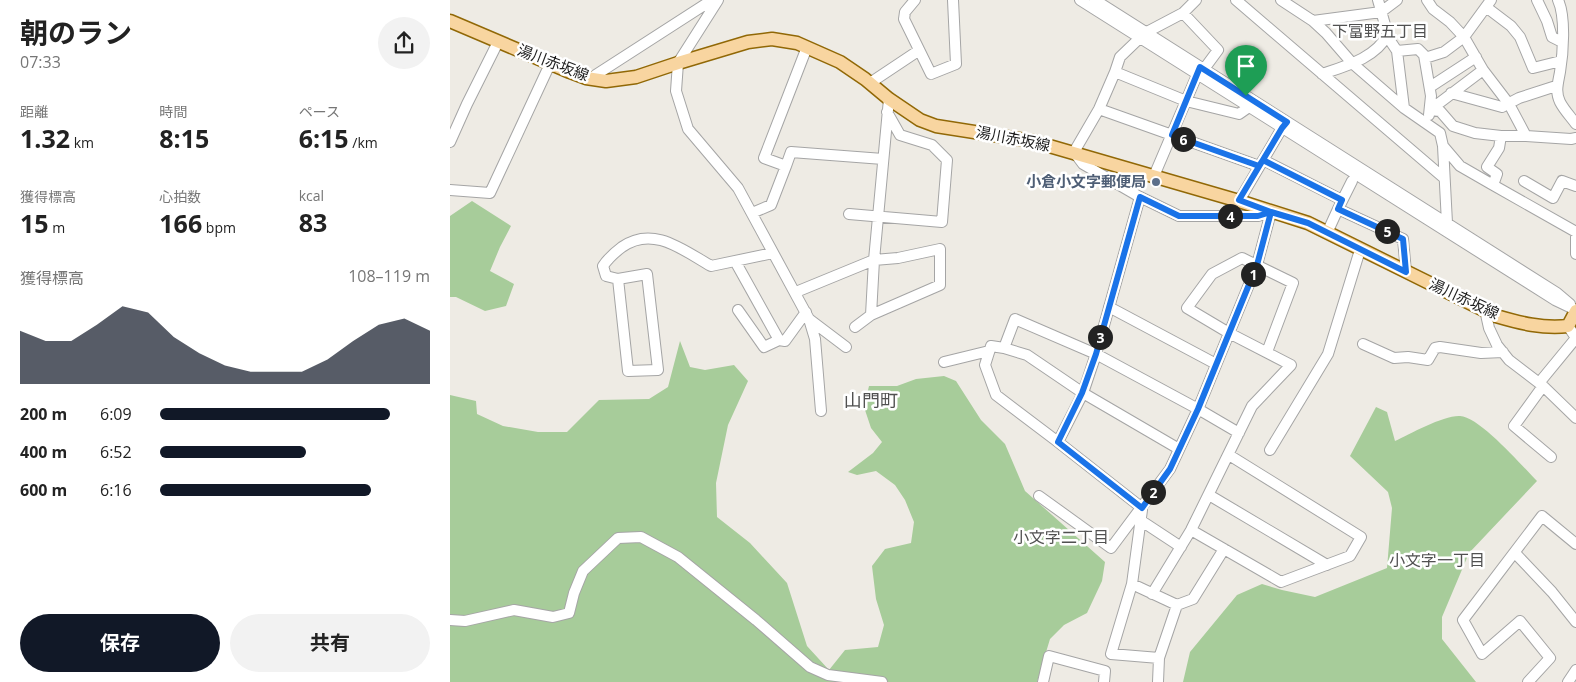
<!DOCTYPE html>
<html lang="ja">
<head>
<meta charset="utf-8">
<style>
  :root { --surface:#fff; --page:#f2f2f2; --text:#222; --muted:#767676; --accent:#111827 }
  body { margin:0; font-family:"Open Sans","Noto Sans JP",sans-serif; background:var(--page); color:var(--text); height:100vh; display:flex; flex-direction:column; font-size:19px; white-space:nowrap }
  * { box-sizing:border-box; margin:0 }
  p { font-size:16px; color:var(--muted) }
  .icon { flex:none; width:28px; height:28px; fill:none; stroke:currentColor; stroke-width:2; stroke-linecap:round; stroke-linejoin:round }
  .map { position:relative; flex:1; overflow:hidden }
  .details { display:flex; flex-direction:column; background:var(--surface); width:450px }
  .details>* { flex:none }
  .pin { position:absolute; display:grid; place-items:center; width:42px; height:42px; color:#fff; margin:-51px -21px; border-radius:50% 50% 50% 0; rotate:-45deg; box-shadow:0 0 5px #0007 }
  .pin .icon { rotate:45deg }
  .km { position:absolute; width:25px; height:25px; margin:-12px; border-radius:50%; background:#222; color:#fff; font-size:14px; line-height:25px; text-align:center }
  .round { display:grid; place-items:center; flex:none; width:52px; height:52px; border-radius:26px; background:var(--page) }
  .summary { display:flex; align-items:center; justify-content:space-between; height:85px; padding:0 20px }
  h1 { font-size:28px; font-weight:700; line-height:38px }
  .metrics { display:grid; grid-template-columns:repeat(3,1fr); gap:8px; height:85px; padding:5px 20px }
  .metrics div { display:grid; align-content:center }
  .metrics b { font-size:25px; font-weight:700 }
  .metrics small { font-size:14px; font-weight:400 }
  .metrics p { font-size:14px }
  .chart { height:140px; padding:10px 20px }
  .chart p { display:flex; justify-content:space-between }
  .chart svg { width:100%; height:90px; margin-top:5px; fill:var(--accent); opacity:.7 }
  .button { display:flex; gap:10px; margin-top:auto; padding:10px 20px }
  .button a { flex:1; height:58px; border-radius:30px; background:var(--accent); color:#fff; font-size:20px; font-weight:700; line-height:58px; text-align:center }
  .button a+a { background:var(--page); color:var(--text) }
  ul { padding:0 20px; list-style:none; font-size:16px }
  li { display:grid; grid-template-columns:80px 60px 1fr; align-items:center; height:38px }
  li i { height:12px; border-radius:6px; background:var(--accent) }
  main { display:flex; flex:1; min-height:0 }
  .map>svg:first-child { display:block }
  .forest { fill:#a7cc9a }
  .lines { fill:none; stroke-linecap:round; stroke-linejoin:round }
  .minor-casing { stroke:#a5a5a5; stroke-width:12 }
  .major-casing { stroke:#916806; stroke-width:15 }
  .minor { stroke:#fff; stroke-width:10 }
  .major { stroke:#f8d5a0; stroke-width:12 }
  .route-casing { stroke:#fff; stroke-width:10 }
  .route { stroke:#1a73e8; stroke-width:6 }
  .service-dot { fill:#5c6f8a; stroke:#fff; stroke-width:2 }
  .labels { text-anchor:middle; stroke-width:5; stroke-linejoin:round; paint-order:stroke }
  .street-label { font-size:15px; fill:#1e1e1e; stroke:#fff }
  .service-label { font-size:15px; font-weight:bold; fill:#4e5e75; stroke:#fff; text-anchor:end }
  .neighbourhood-label { font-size:16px; fill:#515151; stroke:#fff }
  .quarter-label { font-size:18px; fill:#515151; stroke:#fff }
</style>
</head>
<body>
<main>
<section class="details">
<div class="summary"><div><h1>朝のラン</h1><p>07:33</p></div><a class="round"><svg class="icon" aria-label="share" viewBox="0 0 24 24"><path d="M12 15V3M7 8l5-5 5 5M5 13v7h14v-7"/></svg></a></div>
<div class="metrics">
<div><p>距離</p><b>1.32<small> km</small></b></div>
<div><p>時間</p><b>8:15</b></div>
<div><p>ペース</p><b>6:15<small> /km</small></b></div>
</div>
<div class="metrics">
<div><p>獲得標高</p><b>15<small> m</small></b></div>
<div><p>心拍数</p><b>166<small> bpm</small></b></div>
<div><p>kcal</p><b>83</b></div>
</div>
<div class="chart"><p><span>獲得標高</span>108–119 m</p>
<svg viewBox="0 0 160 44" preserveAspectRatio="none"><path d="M0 44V18L10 23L20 23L30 15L40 6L50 9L60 21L70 29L80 35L90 38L100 38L110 38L120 32L130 23L140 15L150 12L160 18V44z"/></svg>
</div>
<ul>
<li><b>200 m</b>6:09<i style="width:85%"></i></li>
<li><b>400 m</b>6:52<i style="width:54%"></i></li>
<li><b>600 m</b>6:16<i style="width:78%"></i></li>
</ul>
<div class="button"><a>保存</a><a>共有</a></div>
</section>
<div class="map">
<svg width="1126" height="682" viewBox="0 0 1126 682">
  <rect width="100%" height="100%" fill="#eeebe4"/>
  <path class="forest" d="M22 201 61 226 50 247 40 271 64 284 56 306 35 311 6 297H0V216Z
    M230 341 240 367 255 370 284 365 298 381 278 425 266 483 267 517 300 543 337 583 357 646 379 670 395 650 428 647 434 625 426 599 422 566 435 549 461 543 464 522 455 500 445 485 426 471 407 475 398 472 423 453 432 442 421 428 414 407 419 386H447L466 379 494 376 506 381 531 420 555 444 575 491 655 562 652 581 637 613 614 625 600 639 587 682H0V395L26 401 27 414 53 426 88 432H117L149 400 199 399 218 387Z
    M926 407 937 412 945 441C960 434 994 415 1010 416 1030 417 1072 466 1087 481L1019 553 992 617V639L1026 682H733L740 652 787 595 812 584 832 590 865 597 937 568 942 508 938 492 900 456Z"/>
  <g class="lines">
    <g class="minor-casing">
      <path id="minor" d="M268 0 228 63 226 91 238 129 288 188 359 319 365 339 371 411
        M465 0 455 12 454 19 481 74 506 64 503 0
        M630 0 1105 300 1126 310
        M645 0 1107 293 1120 304
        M786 0 994 178
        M831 0 863 21 876 33 902 63 954 108 990 133 993 146 997 223
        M928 0 939 39 947 51 954 108
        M977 0 983 9 1000 22 1014 37 1033 70 1059 104 1076 136
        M1087 0 1097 21 1102 37 1112 42
        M1108 0C1116 17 1113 54 1110 72 1108 83 1105 92 1110 102 1114 110 1121 117 1126 124
        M1036 7 1061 26 1070 37 1083 68 1111 61
        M733 13 768 50 754 69
        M863 21 931 12 947 0
        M947 51 968 49 974 55 981 96 979 115
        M975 58 994 52 1014 37 1041 0
        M665 72 736 101 789 114 799 107
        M872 74C896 66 926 58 938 34
        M141 78 262 0
        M420 83 468 51
        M980 87 1026 57
        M1001 93 1052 107 1069 98 1106 86
        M649 109 809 166
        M980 110 990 111 1003 126 1025 133 1051 136H1076L1121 139 1126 138
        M980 110 1033 70
        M1051 136 1049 148 1037 167 1047 174 1043 185 1126 232
        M0 142 17 104 48 42
        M993 146 1010 166 1043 185
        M813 160 892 200
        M336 166 341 152 433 159
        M704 176 750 68
        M902 181 888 209 953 239 956 272
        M1074 181 1103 198 1112 181 1126 186
        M0 190 40 193 100 64
        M690 197 729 216H808L821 212
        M789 201 832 128 836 123
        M302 213 321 205 336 166 314 158 357 47
        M399 214 492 222 497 160 482 145 450 135 437 112
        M877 233 888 209
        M1126 237V254
        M490 249V285L421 315 424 260 448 258Z
        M285 261 329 340
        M197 274 208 370 178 371 168 279Z
        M168 279 156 276 153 266C159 257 164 253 172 247 203 225 233 250 261 266L323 253
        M346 292 424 260 439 99
        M659 307 766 364
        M288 310 314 347 329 340 335 341 356 312
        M1035 310 1039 328 1047 345 1059 360 1093 386 1126 418
        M359 319 396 347
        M405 327 421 315
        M913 344 944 358 958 357 978 360 985 348 990 347 1031 353 1053 352
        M554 348 541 346 535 365 546 395 608 442
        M494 362 539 351
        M1089 383 1126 338 1118 326
        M1093 386 1064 426 1101 457
        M729 449 633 393 577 355 554 348 565 319 646 354 748 409 789 433
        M820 450 878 354 910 250
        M759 495 877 565
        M589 496 661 548 720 469 748 409 807 265 821 212
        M692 508 608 442 633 393 646 354 690 197 633 164 624 152 649 109 665 72 670 57 695 33 733 13 746 0
        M692 510 682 584 661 654 709 658
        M690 520 731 547
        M741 530 831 582 900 556 911 537 779 455
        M1065 553 1102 592 1126 622
        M682 584 727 605 709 658 708 682
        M702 594 741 530 802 406 841 365 779 333 737 308 762 274 792 258 843 283 817 352
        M727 605 743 599 774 549
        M0 620 15 621 64 610 103 617 119 613 124 593 133 571 168 538 191 537 228 557 306 620 360 667 378 675 432 682
        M593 682 599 656 655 671 654 682
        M1078 682 1100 658 1070 621 1032 654 1013 620 1092 516 1126 544
        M1118 682 1126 670"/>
    </g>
    <g class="major-casing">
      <path id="major" d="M0 21 120 72 136 78 156 81 186 77 228 63 298 42 322 39 347 43 390 62 415 79 439 99 470 120 486 126 582 141 789 201 858 223 1046 316C1070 323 1093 329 1118 326L1126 311"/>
    </g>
    <use href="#minor" class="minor"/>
    <use href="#major" class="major"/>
  </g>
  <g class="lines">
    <g class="route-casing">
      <path id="route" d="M796 96 837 122 832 128 789 200 821 212 807 265 748 409 720 469 692 508 608 442 632 393 646 354 690 197 729 216H808L821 212 858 223 956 272 953 239 888 209 892 200 813 160 809 166 722 135 750 67 796 96"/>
    </g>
    <use href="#route" class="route"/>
  </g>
  <circle class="service-dot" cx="706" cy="182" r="5"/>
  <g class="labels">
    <g class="street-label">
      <text transform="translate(103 63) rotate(21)" y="5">湯川赤坂線</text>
      <text transform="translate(563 139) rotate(11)" y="5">湯川赤坂線</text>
      <text transform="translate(1014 299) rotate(25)" y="5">湯川赤坂線</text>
    </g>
    <g class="service-label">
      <text x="696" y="187">小倉小文字郵便局</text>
    </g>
    <g class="neighbourhood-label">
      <text x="930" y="37">下富野五丁目</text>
      <text x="611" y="543">小文字二丁目</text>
      <text x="987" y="566">小文字一丁目</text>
    </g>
    <g class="quarter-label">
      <text x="421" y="407">山門町</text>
    </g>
  </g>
</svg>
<div class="pin" style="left:796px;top:96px;background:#1e9e55"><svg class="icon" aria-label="arrive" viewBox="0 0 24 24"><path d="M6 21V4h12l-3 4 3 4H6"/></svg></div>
<b class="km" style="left:803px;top:274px">1</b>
<b class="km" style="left:703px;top:492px">2</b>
<b class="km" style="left:650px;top:337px">3</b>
<b class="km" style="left:780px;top:216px">4</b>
<b class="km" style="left:937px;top:231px">5</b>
<b class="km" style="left:733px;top:139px">6</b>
</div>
</main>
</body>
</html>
